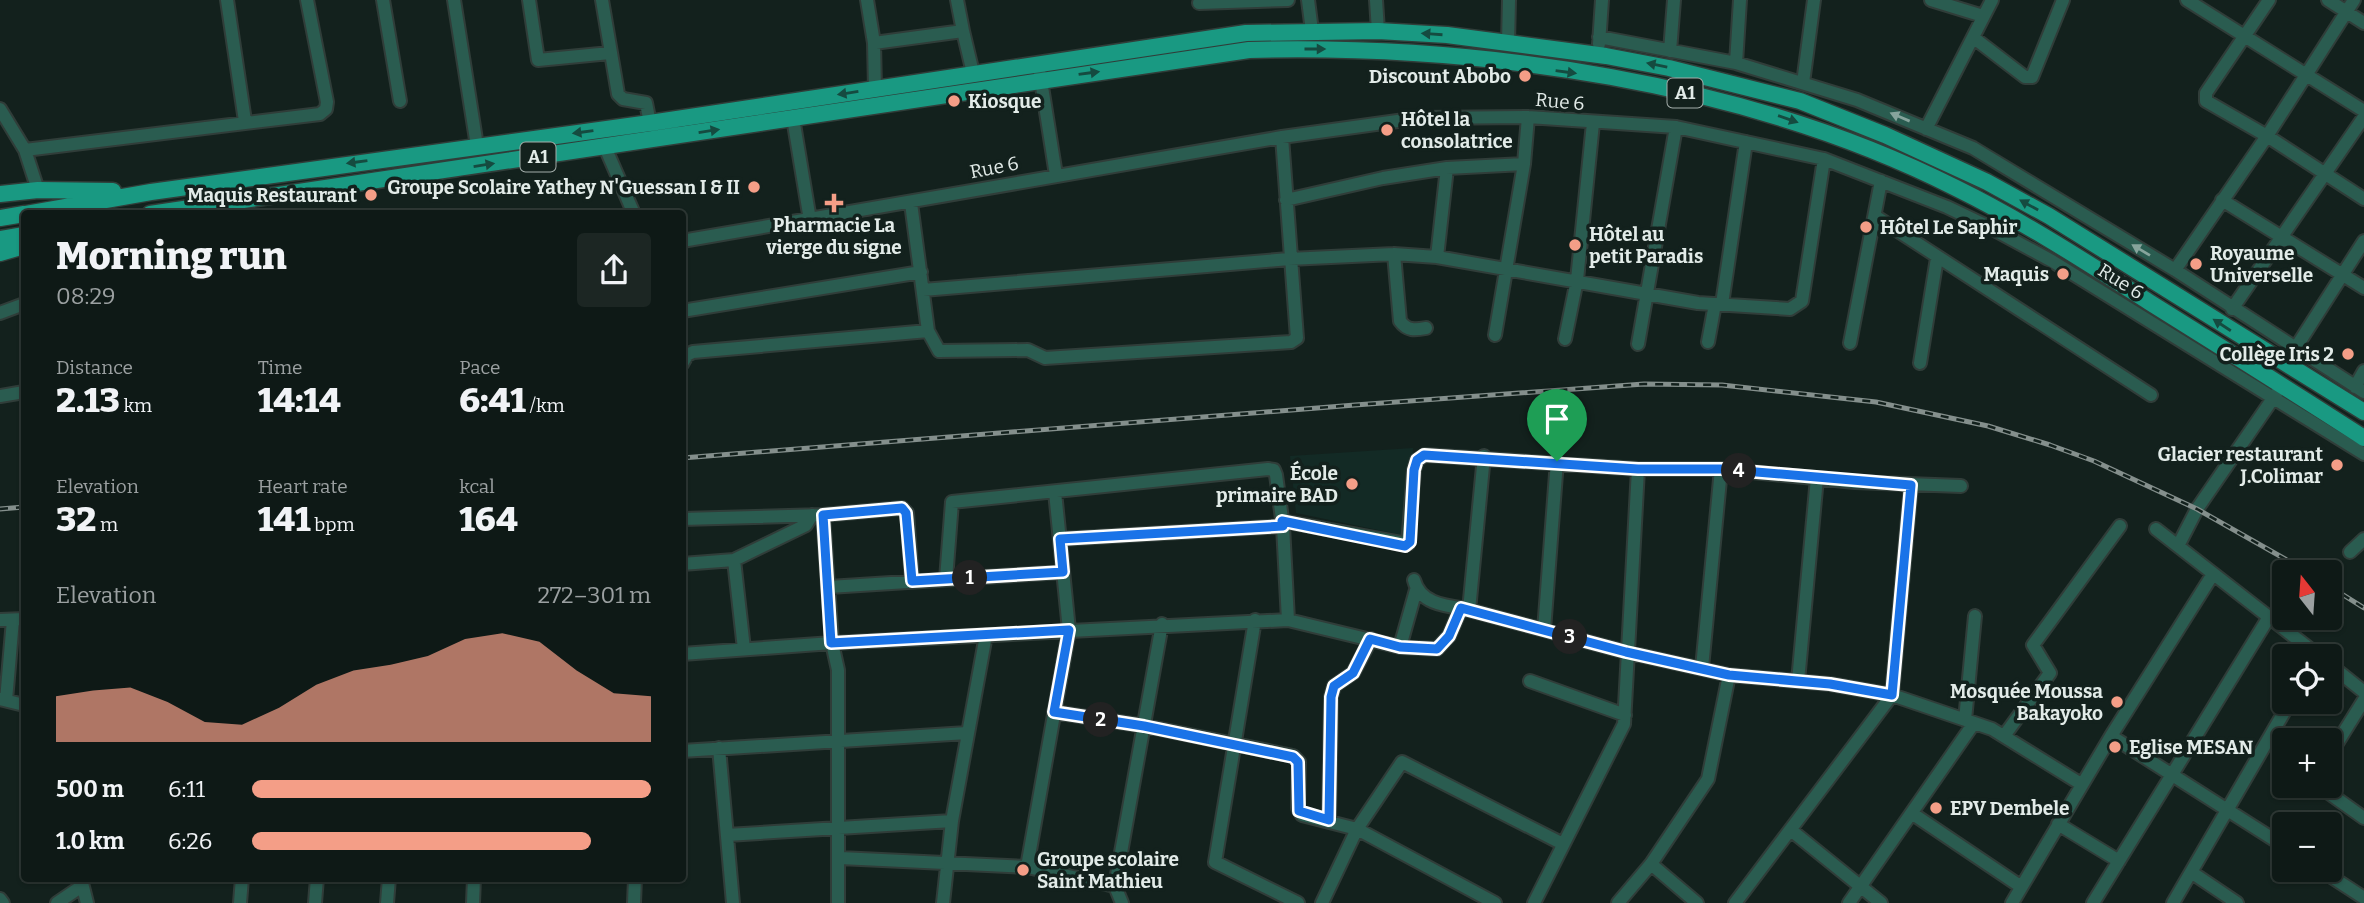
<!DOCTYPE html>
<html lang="en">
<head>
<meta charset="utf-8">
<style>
  :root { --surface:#0e1916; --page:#1c2623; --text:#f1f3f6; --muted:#9ba0a1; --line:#2e3835; --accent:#f49e87 }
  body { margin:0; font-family:Bitter,serif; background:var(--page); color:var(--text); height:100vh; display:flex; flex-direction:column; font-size:26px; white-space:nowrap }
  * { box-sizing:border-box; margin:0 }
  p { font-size:23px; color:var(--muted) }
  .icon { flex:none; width:38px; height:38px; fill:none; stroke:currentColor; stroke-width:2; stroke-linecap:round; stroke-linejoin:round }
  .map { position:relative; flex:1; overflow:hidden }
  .sheet { position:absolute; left:21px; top:210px; width:665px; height:672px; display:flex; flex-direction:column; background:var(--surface); border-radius:7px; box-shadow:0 2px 5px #0004,0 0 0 2px var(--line) }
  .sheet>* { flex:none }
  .needle { width:46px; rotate:343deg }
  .fabs { position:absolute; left:2272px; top:560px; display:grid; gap:14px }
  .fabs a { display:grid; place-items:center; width:70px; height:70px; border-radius:7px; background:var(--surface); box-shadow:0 2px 5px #0004,0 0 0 2px var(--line); font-size:35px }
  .pin { position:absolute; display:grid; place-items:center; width:60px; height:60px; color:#fff; margin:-72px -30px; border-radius:50% 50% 50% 0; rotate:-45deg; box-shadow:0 0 7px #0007 }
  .pin .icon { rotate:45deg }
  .km { position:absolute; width:35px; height:35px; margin:-18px; border-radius:50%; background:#222; color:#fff; font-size:19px; line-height:35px; text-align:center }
  .round { display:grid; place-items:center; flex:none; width:74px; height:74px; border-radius:7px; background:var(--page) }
  .head { display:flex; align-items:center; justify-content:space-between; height:119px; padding:0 35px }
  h1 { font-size:38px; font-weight:800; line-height:52px }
  .metrics { display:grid; grid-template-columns:repeat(3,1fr); gap:10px; height:119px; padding:7px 35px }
  .metrics div { display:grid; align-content:center }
  .metrics b { font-size:35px; font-weight:800 }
  .metrics small { font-size:19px; font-weight:400 }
  .metrics p { font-size:19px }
  .chart { height:196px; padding:14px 35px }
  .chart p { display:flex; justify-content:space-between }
  .chart svg { width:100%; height:126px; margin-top:7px; fill:var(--accent); opacity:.7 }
  ul { padding:0 35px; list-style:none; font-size:23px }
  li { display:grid; grid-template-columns:112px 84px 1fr; align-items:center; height:52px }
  li i { height:18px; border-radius:9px; background:var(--accent) }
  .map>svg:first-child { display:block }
  .built { fill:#132a25 }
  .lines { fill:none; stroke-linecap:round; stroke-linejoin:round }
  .minor-casing { stroke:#303d39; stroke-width:16 }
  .major-casing { stroke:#303d39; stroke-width:19 }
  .minor { stroke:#2a5c50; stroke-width:12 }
  .major { stroke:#199982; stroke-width:16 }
  .rail-casing { stroke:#848f8c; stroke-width:5 }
  .rail { stroke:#13211d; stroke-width:2.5; stroke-dasharray:8; stroke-linecap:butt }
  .oneway { fill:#154b40 }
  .oneway2 { fill:#86a49c }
  .route-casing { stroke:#fff; stroke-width:14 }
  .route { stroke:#1a73e8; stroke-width:9 }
  .poi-dot { fill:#f49e87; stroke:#13211d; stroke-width:2.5 }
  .labels { text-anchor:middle; stroke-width:7; stroke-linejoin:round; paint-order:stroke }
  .shield { fill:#13211d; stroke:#a4aeab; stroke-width:2 }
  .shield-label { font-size:18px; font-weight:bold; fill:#e2ebe8 }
  .poi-label { font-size:19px; font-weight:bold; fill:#e2ebe8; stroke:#13211d; text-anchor:end }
  .street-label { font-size:19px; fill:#e2ebe8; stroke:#13211d }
</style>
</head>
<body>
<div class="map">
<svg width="2364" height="903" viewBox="0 0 2364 903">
  <rect width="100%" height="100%" fill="#13211d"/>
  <path class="built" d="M1413 448 1407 536 1296 513 1290 456Z"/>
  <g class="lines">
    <g class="minor-casing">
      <path id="minor" d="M227 0 245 121
        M383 0 400 101
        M454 0 477 146
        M529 0 538 60 610 53
        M602 0 618 94 623 99 646 103 650 123
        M867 0 874 43 875 89
        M957 0 963 31
        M1308 0 1312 31
        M1376 0 1378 31
        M1931 0 1983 16
        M2187 0 2364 111
        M2269 0 2206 93V101L2267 136 2364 199
        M2328 0 2364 23
        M1199 3 1288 0
        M1599 37 1736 63 1857 100 1973 148 2175 270 2364 392
        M1974 38 2025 77H2032L2063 0
        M874 43 963 31 973 73
        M1508 43 1509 0
        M1599 44 1602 0
        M1670 51 1674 0
        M1736 63 1740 0
        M1040 74 1056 175
        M1803 83 1814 0
        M0 109 25 150 38 190
        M793 118 810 220
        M1926 129 1992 0
        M605 147 634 214
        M25 150 320 114 326 109 327 102 307 0
        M1286 200 1383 178 1447 168
        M2222 200 2364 288
        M911 203 928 331 939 351 1028 350 1045 358 1291 342 1297 338 1282 137
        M1875 216 2151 395
        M682 241 1282 137 1419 118 1528 117 1676 127 1824 159 1947 207 1991 228 2052 261 2364 454
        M1394 254 1400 321C1407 331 1415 330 1426 328
        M1437 257 1447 168 1524 164
        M2175 270 2267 136 2354 0
        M923 290 1289 259 1394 254 1437 257 1698 303 1790 309 1802 301 1824 159
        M1722 304 1746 142
        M2232 309 2364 117
        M682 311 921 272
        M0 313 24 304
        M1495 335 1524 164 1528 117
        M1565 339 1577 280 1593 123
        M1708 342 1715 304
        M1850 343 1881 181
        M1638 344 1676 127
        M2295 349 2364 241
        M1920 363 1937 258
        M682 364 687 355 693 352 928 331
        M2355 387 2364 371
        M0 396 24 392
        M1484 456 1469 610 1626 652 1729 675 1830 684 1892 695 1992 729 2081 784
        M823 515 902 508 907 513 912 581
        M682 519 823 515 832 643 838 670V903
        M1282 521 1408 544 1414 470 1417 460 1425 455 1638 469H1721L1855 482 1961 486
        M1283 526 1288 620
        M2156 529 2319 656
        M2179 544 2197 509 2276 394
        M2350 552 2364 539
        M734 560 744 649
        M682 564 734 560 806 525 812 515
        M946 579 952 502 1268 469 1274 470 1276 475 1283 526 1061 539
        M1414 580C1420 604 1446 606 1467 609
        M829 587 1063 572
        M0 620 24 619
        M1255 620 1215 862 1298 903
        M1544 630 1557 461
        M1400 647 1416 590
        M682 654 832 643 1288 620 1400 647 1437 649 1449 636 1461 608
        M2329 664 2364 692
        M1702 668 1721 469
        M1530 681 1625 715
        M1798 681 1817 478
        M0 699 24 705
        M6 700 13 620
        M1054 712 1145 726 1293 756 1299 762 1298 808 1302 815 1357 829 1495 903
        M1965 720 1975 616
        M2004 736 2050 673 2033 645 2120 526
        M2111 736 2284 846
        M719 748 733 903
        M682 751 967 733
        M2329 756 2364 700
        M2319 786 2364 818
        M1913 814 2020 886
        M1329 820 1331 697 1334 686 1353 673 1371 639
        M2058 824 2119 861
        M1792 831 1881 903
        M727 835 952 821
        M840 858 1027 867 1115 886
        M1651 864 1697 903
        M1027 867 1069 630 1055 492
        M2321 870 2364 898
        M2191 872 2237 903
        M81 879 87 903
        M0 899 3 903
        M57 903 82 886
        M240 903 242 878
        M315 903 317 878
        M387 903 389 878
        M473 903 474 878
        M634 903 635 878
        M943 903 952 821 986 635
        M1122 903 1115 886 1162 624
        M1322 903 1357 829 1402 762 1563 844
        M1534 903 1624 724 1638 469
        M1618 903 1651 864 1708 779 1729 675
        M1735 903 1892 695 1911 485
        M1849 903 1974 723
        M2012 903 2111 736 2213 574
        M2093 903 2269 617
        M2173 903 2290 702"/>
    </g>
    <g class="major-casing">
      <path id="major" d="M0 194 38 190 113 191
        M26 214 151 192 650 123 1246 33 1378 31 1447 35 1606 56 1669 68 1800 101 1885 135 1987 182 2049 216 2364 412
        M150 214 1249 50C1481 44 1747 82 1956 188 2023 221 2086 262 2149 302 2221 347 2293 392 2364 438
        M0 218 24 214
        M0 239 24 235
        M0 253 24 246"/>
    </g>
    <use href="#minor" class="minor"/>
    <use href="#major" class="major"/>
    <g class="rail-casing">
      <path id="rail" d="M682 458 1355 405 1644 384 1722 385 1876 402 1988 426 2050 445 2094 461 2197 509 2308 572
        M0 509 24 507
        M2329 586 2364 608"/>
    </g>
    <use href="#rail" class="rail"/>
  </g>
  <defs><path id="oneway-solid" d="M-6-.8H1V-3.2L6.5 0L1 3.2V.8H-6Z" transform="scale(1.75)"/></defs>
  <g class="oneway">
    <use href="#oneway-solid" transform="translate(1432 34) rotate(-176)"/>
    <use href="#oneway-solid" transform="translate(1315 49)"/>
    <use href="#oneway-solid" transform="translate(1657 65) rotate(-168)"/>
    <use href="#oneway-solid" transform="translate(1566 72) rotate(8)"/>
    <use href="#oneway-solid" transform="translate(1089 73) rotate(-8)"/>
    <use href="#oneway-solid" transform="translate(848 93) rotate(171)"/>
    <use href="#oneway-solid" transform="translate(1788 119) rotate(19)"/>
    <use href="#oneway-solid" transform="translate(709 131) rotate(-9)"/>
    <use href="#oneway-solid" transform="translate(583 132) rotate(172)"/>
    <use href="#oneway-solid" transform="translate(357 162) rotate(172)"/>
    <use href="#oneway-solid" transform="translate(484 165) rotate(-9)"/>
    <use href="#oneway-solid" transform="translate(2029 205) rotate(-151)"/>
    <use href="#oneway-solid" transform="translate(2222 325) rotate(-147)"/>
  </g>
  <g class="oneway2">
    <use href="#oneway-solid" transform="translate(1900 117) rotate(-157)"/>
    <use href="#oneway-solid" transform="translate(2141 250) rotate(-149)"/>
  </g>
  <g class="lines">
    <g class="route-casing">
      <path id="route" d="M1424 455 1638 469H1721L1911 485 1892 695 1830 684 1729 675 1626 652 1461 608 1449 636 1437 649 1400 647 1370 639 1353 673 1334 686 1331 697 1329 820 1299 811 1298 762 1293 757 1144 726 1054 712 1069 630 831 643 823 515 902 508 906 513 912 581 1063 572 1060 539 1283 526 1282 521 1405 546 1410 542 1414 470 1417 460Z"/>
    </g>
    <use href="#route" class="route"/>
  </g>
  <g class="poi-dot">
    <circle cx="1525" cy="76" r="7"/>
    <circle cx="954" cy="101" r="7"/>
    <circle cx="1387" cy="130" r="7"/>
    <circle cx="754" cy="187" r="7"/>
    <circle cx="371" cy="195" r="7"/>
    <path d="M830.5 192.5h7v7h7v7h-7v7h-7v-7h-7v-7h7z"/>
    <circle cx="1866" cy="227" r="7"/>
    <circle cx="1575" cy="245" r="7"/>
    <circle cx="2196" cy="264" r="7"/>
    <circle cx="2063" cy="274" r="7"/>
    <circle cx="2348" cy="354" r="7"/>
    <circle cx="2337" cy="465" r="7"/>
    <circle cx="1352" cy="484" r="7"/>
    <circle cx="2117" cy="702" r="7"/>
    <circle cx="2115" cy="747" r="7"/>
    <circle cx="1936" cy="808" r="7"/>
    <circle cx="1023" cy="870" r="7"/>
  </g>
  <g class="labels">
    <g class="shield">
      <rect x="1667.5" y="78.5" width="35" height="29" rx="5"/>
      <rect x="520.5" y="142.5" width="35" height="29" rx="5"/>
    </g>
    <g class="shield-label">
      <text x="1685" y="99">A1</text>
      <text x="538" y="163">A1</text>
    </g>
    <g class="poi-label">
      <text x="1511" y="83">Discount Abobo</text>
      <text x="968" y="108" text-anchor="start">Kiosque</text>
      <text x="1401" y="126" text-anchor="start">Hôtel la<tspan x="1401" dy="22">consolatrice</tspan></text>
      <text x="740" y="194">Groupe Scolaire Yathey N'Guessan I &amp; II</text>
      <text x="357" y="202">Maquis Restaurant</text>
      <text x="834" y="232" text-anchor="middle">Pharmacie La<tspan x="834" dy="22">vierge du signe</tspan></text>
      <text x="1880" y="234" text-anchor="start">Hôtel Le Saphir</text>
      <text x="1589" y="241" text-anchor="start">Hôtel au<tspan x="1589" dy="22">petit Paradis</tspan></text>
      <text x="2210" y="260" text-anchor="start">Royaume<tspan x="2210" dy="22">Universelle</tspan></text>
      <text x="2049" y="281">Maquis</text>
      <text x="2334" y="361">Collège Iris 2</text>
      <text x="2323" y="461">Glacier restaurant<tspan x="2323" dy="22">J.Colimar</tspan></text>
      <text x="1338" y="480">École<tspan x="1338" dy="22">primaire BAD</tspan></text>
      <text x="2103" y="698">Mosquée Moussa<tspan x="2103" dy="22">Bakayoko</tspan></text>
      <text x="2129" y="754" text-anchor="start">Eglise MESAN</text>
      <text x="1950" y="815" text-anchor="start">EPV Dembele</text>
      <text x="1037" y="866" text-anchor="start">Groupe scolaire<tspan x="1037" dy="22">Saint Mathieu</tspan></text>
    </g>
    <g class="street-label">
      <text transform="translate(1560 101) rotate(5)" y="7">Rue 6</text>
      <text transform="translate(994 167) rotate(-11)" y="7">Rue 6</text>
      <text transform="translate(2121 281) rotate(32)" y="7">Rue 6</text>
    </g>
  </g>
</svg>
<div class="fabs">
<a><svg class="needle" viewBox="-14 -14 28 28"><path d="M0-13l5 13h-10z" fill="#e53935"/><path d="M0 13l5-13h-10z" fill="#9ba0a1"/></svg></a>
<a><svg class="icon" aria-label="locate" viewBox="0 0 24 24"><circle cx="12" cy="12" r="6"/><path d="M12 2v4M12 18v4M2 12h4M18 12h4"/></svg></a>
<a>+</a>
<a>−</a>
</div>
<div class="pin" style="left:1557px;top:461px;background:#1e9e55"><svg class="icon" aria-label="arrive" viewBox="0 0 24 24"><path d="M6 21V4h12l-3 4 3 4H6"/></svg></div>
<b class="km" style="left:970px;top:578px">1</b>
<b class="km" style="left:1101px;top:720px">2</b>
<b class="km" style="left:1570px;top:637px">3</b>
<b class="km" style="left:1739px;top:471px">4</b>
<section class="sheet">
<div class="head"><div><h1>Morning run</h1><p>08:29</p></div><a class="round"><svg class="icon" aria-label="share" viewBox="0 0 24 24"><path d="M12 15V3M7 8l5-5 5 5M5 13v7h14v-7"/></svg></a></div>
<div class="metrics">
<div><p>Distance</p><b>2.13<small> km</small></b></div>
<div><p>Time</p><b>14:14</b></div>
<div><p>Pace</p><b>6:41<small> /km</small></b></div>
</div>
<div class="metrics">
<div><p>Elevation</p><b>32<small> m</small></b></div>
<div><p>Heart rate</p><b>141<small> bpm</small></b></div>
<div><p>kcal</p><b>164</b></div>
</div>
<div class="chart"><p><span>Elevation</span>272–301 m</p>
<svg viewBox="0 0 160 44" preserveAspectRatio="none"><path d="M0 44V28L10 26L20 25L30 30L40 37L50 38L60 32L70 24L80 19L90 17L100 14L110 8L120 6L130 9L140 19L150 27L160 28V44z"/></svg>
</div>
<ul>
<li><b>500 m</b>6:11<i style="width:100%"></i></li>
<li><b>1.0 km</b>6:26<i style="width:85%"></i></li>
</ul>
</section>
</div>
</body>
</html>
